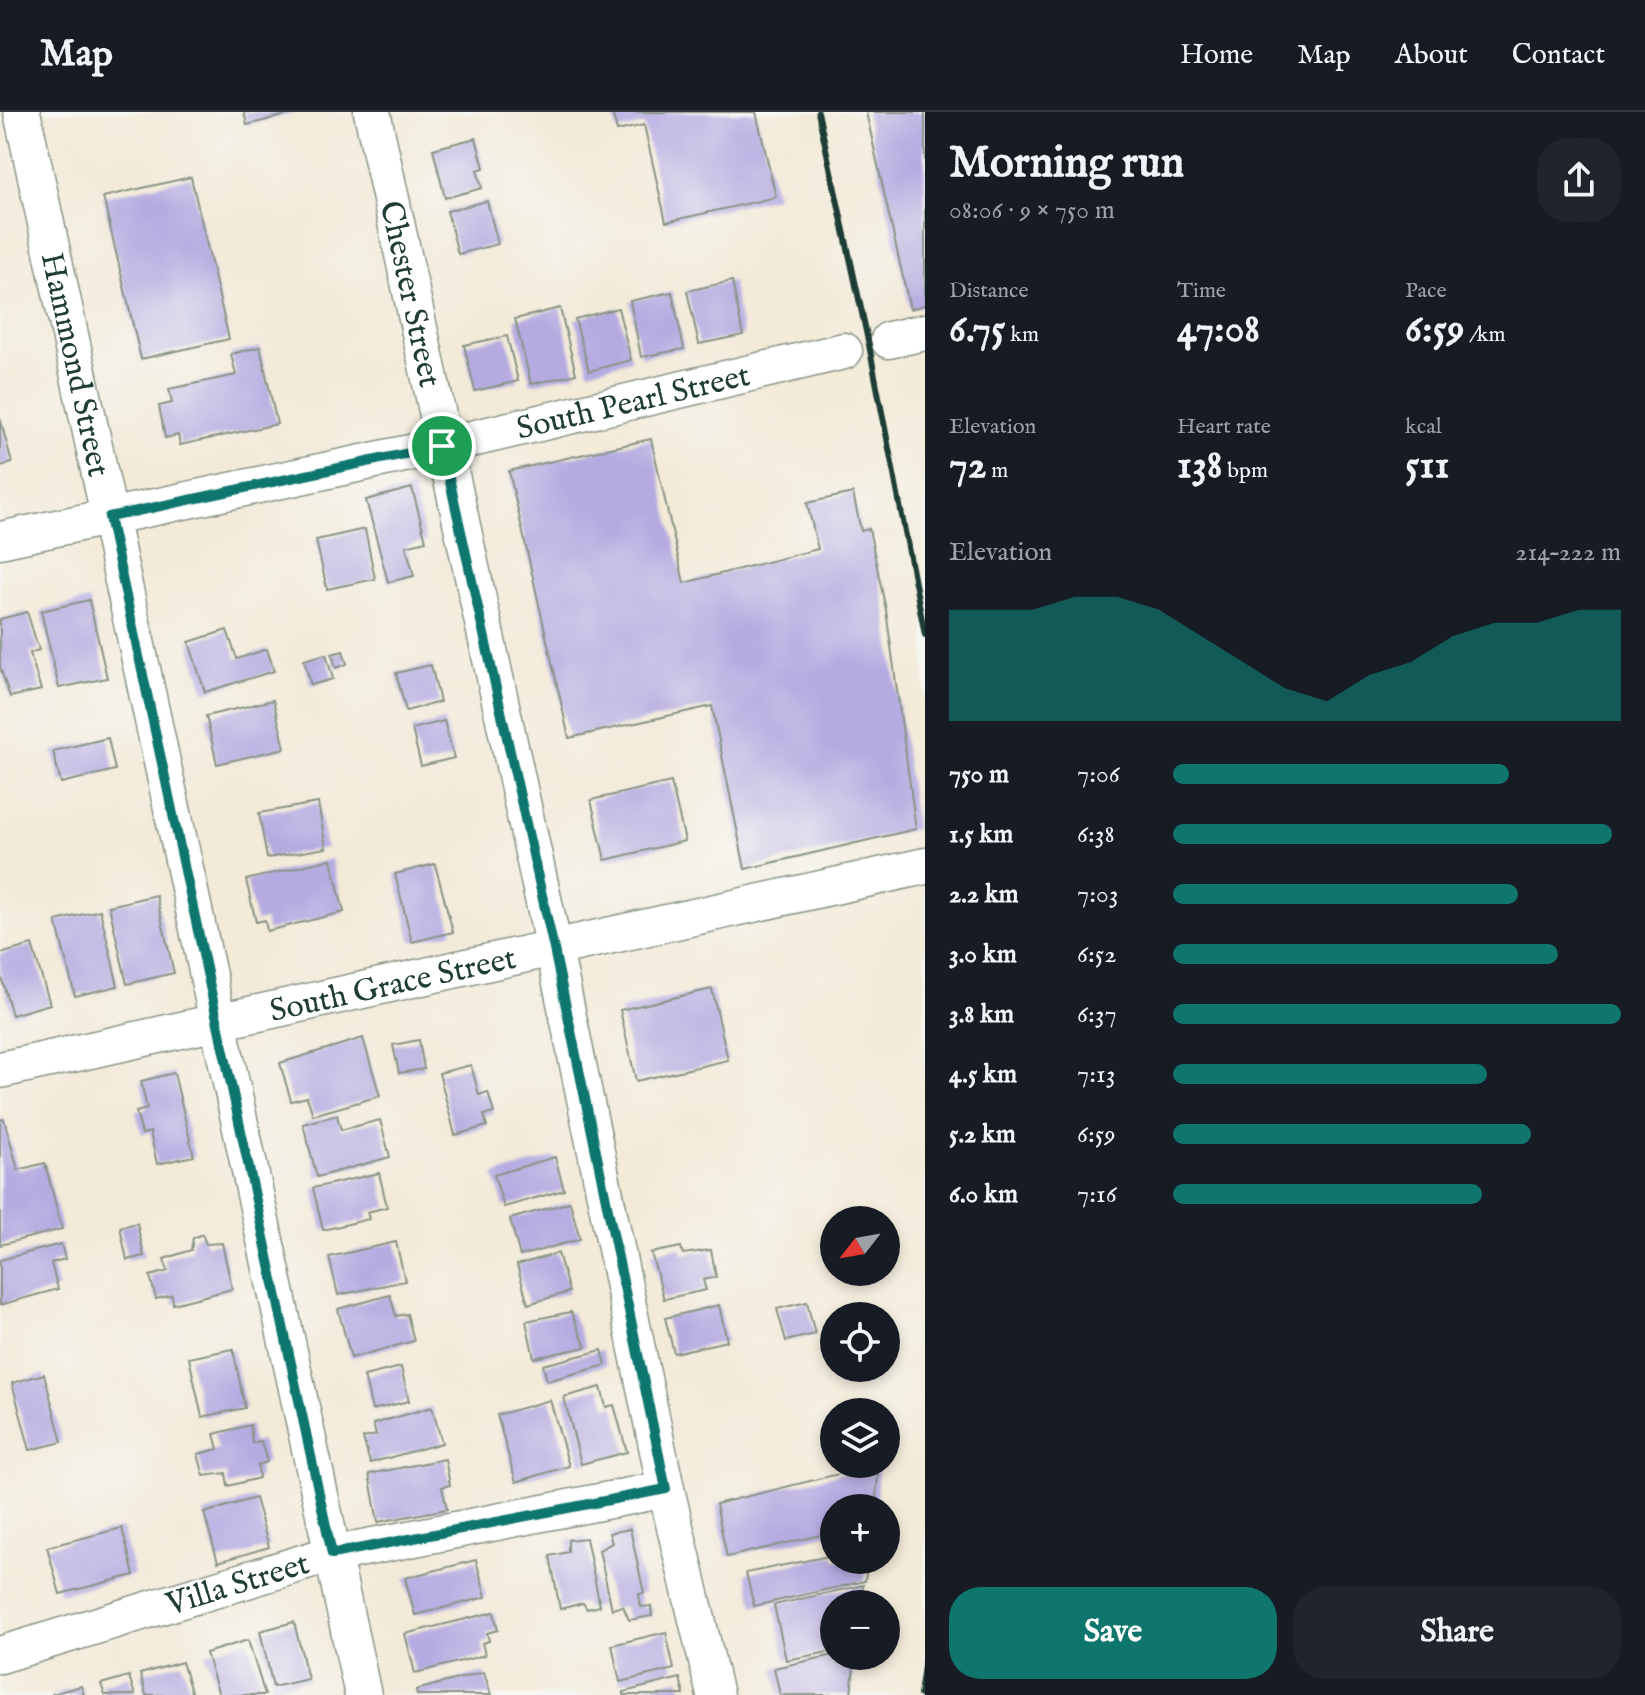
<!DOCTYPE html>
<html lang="en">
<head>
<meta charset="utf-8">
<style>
  :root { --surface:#171b24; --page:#20242c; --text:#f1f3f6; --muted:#9ea1a6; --line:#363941; --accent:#0f766e }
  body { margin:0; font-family:"IM FELL English",serif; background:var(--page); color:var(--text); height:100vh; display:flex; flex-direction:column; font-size:30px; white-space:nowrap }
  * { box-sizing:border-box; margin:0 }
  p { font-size:26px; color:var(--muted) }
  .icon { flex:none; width:44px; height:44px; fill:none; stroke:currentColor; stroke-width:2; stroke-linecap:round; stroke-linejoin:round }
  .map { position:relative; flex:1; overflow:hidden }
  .side { display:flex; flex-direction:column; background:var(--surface); width:720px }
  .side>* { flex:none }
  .needle { width:52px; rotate:239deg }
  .fabs { position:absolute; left:820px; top:1094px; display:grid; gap:16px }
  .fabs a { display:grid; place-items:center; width:80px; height:80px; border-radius:50%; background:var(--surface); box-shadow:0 4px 12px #0003; font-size:40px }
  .pin { position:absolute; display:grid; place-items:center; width:68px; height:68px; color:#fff; margin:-34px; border:4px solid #fff; border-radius:50%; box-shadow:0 2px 8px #0007 }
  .round { display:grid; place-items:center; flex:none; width:84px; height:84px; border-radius:32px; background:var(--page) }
  .headline { display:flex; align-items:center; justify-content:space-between; height:136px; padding:0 24px }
  h1 { font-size:44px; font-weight:700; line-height:60px }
  .figures { display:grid; grid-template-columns:repeat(3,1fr); gap:12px; height:136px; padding:8px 24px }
  .figures div { display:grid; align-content:center }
  .figures b { font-size:40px; font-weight:700 }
  .figures small { font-size:22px; font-weight:400 }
  .figures p { font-size:22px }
  .chart { height:224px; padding:16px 24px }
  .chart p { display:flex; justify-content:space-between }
  .chart svg { width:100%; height:144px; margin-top:8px; fill:var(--accent); opacity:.7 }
  .primary-button { display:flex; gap:16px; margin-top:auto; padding:16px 24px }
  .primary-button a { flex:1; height:92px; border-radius:32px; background:var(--accent); color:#fff; font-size:32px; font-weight:700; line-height:92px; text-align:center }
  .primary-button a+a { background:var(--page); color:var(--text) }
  ul { padding:0 24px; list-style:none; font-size:26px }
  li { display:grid; grid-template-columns:128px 96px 1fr; align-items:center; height:60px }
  li i { height:20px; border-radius:10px; background:var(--accent) }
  header { display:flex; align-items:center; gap:48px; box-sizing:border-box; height:112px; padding:0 40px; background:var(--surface); border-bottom:2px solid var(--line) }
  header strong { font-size:38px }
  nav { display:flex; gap:44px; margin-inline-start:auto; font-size:28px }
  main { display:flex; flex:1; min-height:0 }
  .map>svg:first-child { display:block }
  .building { fill:#b5abe1 }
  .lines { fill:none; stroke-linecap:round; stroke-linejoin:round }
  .minor-casing { stroke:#899486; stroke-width:39 }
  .minor { stroke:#fff; stroke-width:36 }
  .rail { stroke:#1f3d34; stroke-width:6 }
  .route-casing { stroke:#fff; stroke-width:16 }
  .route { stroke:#0f766e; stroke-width:10 }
  .labels { text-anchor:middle; stroke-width:7; stroke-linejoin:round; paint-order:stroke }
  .street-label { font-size:32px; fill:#1f3d34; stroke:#f6f6f2 }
</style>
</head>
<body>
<header>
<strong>Map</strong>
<nav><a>Home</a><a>Map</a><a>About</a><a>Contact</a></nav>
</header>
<main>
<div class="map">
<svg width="925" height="1583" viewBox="0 0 925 1583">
  <rect width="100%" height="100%" fill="#f6f6f2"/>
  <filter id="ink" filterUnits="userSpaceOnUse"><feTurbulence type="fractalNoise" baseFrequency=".0125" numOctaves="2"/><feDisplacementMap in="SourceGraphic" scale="16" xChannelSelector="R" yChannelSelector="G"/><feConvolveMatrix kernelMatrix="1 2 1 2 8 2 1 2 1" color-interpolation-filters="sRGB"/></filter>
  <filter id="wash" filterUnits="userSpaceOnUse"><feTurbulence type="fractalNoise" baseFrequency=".006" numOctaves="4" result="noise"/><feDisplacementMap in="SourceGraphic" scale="32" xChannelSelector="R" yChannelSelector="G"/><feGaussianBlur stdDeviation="1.8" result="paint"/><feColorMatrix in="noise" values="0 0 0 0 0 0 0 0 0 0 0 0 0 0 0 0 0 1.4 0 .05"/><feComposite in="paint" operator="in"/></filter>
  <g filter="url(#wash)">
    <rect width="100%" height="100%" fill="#f3ead8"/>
    <g id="blocks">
      <path class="building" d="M244 0H295V1L247 13Z
        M612 0H756L776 85 666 110 644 13 617 19Z
        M866 0H925V193L910 197Z
        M476 26 484 56 477 58 482 76 445 86 433 37Z
        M191 65 229 227 141 247 103 85Z
        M487 89 498 132 458 142 447 99Z
        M732 169 743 223 699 232 687 179Z
        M672 180 684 237 641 245 630 189Z
        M560 196 576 262 531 272 515 207Z
        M618 196 631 248 589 259 575 207Z
        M507 224 518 269 475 279 464 233Z
        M260 235 277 312 180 333 178 323 165 326 159 294 172 291 169 277 236 263 231 242Z
        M0 306 12 351 0 354Z
        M651 327 684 471 818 437 807 391 853 381 861 419 869 417 886 498 916 717 745 757 712 594 569 626 509 359Z
        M412 376 426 429 406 434 414 464 388 470 366 388Z
        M365 417 375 467 327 477 316 428Z
        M89 488 107 566 59 576 41 499Z
        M27 500 39 538 30 541 41 578 10 585 0 555V507Z
        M227 518 237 547 267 537 274 559 205 580 189 530Z
        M343 539 347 552 336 556 332 542Z
        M326 542 333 567 311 573 304 548Z
        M431 553 440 590 406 599 396 561Z
        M273 588 285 636 217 652 206 604Z
        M444 609 454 646 421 654 412 617Z
        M108 626 115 658 61 671 53 639Z
        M671 670 685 729 605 748 591 688Z
        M318 691 326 736 267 746 259 701Z
        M331 747 344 800 267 819 265 808 256 810 246 768Z
        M435 752 453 820 412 830 395 762Z
        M156 783 174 861 127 872 109 794Z
        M100 798 118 874 75 884 56 809Z
        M32 833 50 892 12 903 0 861V842Z
        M712 877 728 948 636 969 620 898Z
        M363 926 380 984 313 1003 307 985 291 989 280 951Z
        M419 928 424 957 399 961 393 933Z
        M471 953 479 983 488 980 494 1001 484 1003 487 1014 455 1023 439 961Z
        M174 961 194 1044 157 1052 150 1020 142 1022 136 1000 147 997 141 969Z
        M337 1003 341 1018 380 1008 390 1045 317 1065 303 1012Z
        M4 1007 18 1058 45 1051 62 1117 0 1133V1008Z
        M555 1045 564 1078 504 1095 494 1063Z
        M379 1061 387 1095 367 1100 369 1107 323 1118 313 1076Z
        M570 1090 580 1127 520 1144 510 1107Z
        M137 1111 144 1144 127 1148 120 1115Z
        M202 1122 206 1132 222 1131 232 1177 173 1192 172 1183 156 1187 150 1164 168 1159 164 1147 191 1138 193 1126Z
        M396 1130 405 1169 338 1183 329 1145Z
        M61 1132 65 1147 51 1151 58 1177 0 1193V1148Z
        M681 1135 683 1142 711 1138 716 1165 703 1168 706 1178 664 1187 651 1141Z
        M558 1141 569 1180 528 1192 517 1153Z
        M390 1183 396 1204 407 1202 414 1229 351 1246 338 1197Z
        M807 1190 815 1222 786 1229 777 1197Z
        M719 1193 727 1229 674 1241 665 1206Z
        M571 1200 586 1235 534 1246 526 1209Z
        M233 1237 245 1296 202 1305 189 1246Z
        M602 1238 606 1253 547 1269 543 1253Z
        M401 1255 409 1289 372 1298 364 1264Z
        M44 1262 62 1330 30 1338 12 1271Z
        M601 1275 606 1295 614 1293 627 1340 581 1352 564 1285Z
        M550 1288 569 1354 516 1370 497 1303Z
        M432 1295 442 1331 370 1351 363 1326 376 1323 373 1312Z
        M250 1313 252 1331 261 1329 267 1350 258 1353 259 1366 228 1374 226 1361 204 1364 198 1342 218 1337 214 1322Z
        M445 1347 450 1373 442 1375 447 1397 378 1410 369 1362Z
        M879 1352 875 1396H834V1420L727 1445 716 1392Z
        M255 1386 269 1435 218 1450 204 1401Z
        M122 1416 134 1463 60 1482 47 1435Z
        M630 1417 644 1481 639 1482 641 1495 651 1494 652 1504 629 1508 623 1494 612 1497 599 1438 612 1431 609 1421Z
        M586 1426 600 1494 587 1497 583 1491 560 1497 550 1444 568 1440V1428Z
        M834 1443V1448H868L865 1469 754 1494 746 1461Z
        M476 1448 486 1485 415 1503 405 1466Z
        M863 1473 861 1492H834V1539L786 1548 774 1493Z
        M494 1500 498 1518 487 1521 489 1529 482 1531 485 1543 415 1561 405 1522Z
        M294 1510 308 1567 273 1575 260 1519Z
        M666 1520 674 1557 620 1570 612 1533Z
        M248 1528 265 1583H219L206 1541Z
        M834 1543 855 1544 851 1583H780L774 1556Z
        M182 1550 192 1583H146L140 1562Z
        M484 1560 491 1583H417L416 1578Z
        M129 1564 135 1583H105L101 1572Z
        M680 1566 684 1583H624V1580Z
        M81 1574 84 1583H52V1582Z"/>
    </g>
  </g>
  <g filter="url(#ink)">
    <use href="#blocks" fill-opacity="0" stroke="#899486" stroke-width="2"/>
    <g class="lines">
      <g class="minor-casing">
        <g id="minor">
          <path id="s1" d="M22 0 363 1583"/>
          <path id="s2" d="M372 0 554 837 666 1377 715 1583"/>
          <path d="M889 228 925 220"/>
          <path id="s3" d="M0 428 442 334 844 239"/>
          <path id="s4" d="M0 958 925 754"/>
          <path id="s5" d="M0 1543 332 1442 666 1377"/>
        </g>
      </g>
      <use href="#minor" class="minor"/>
      <path class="rail" d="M818 0 869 233 925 523
        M920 1583 925 1546"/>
    </g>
  </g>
  <g class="lines" filter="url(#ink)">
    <g class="route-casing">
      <path id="route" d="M442 334 554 837 666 1377 332 1442 109 405Z"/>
    </g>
    <use href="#route" class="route"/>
  </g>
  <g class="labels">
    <g class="street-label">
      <text dy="11" stroke="none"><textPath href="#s2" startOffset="186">Chester Street</textPath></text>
      <text dy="11" stroke="none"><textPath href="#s1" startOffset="258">Hammond Street</textPath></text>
      <text dy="11" stroke="none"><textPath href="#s3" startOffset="648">South Pearl Street</textPath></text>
      <text dy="11" stroke="none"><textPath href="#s4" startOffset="402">South Grace Street</textPath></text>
      <text dy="11" stroke="none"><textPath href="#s5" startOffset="248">Villa Street</textPath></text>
    </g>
  </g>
</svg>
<div class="fabs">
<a><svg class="needle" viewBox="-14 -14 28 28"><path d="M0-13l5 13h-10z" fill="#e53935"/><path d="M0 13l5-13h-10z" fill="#9ea1a6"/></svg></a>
<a><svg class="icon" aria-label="locate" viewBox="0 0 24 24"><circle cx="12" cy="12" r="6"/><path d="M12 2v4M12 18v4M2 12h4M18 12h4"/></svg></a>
<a><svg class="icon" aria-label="layers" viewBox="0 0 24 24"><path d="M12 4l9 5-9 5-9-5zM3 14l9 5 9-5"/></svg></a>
<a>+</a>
<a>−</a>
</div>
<div class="pin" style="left:442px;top:334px;background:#1e9e55"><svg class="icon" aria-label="arrive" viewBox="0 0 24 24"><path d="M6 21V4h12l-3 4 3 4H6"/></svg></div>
</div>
<section class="side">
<div class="headline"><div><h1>Morning run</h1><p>08:06 · 9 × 750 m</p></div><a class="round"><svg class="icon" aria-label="share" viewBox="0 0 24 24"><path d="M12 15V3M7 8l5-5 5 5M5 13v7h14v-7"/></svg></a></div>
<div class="figures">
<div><p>Distance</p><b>6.75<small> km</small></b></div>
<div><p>Time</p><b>47:08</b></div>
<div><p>Pace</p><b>6:59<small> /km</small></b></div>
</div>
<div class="figures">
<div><p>Elevation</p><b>72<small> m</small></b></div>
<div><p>Heart rate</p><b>138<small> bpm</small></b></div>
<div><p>kcal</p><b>511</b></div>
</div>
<div class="chart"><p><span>Elevation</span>214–222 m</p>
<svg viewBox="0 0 160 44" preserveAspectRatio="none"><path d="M0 44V10L10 10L20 10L30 6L40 6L50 10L60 18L70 26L80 34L90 38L100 30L110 26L120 18L130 14L140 14L150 10L160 10V44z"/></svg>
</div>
<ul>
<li><b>750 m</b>7:06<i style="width:75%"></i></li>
<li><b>1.5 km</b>6:38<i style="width:98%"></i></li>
<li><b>2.2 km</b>7:03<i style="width:77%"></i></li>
<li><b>3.0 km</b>6:52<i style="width:86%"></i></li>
<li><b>3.8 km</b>6:37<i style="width:100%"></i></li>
<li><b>4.5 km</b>7:13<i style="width:70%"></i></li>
<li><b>5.2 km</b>6:59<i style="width:80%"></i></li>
<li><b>6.0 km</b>7:16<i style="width:69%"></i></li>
</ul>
<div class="primary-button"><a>Save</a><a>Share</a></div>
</section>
</main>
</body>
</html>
